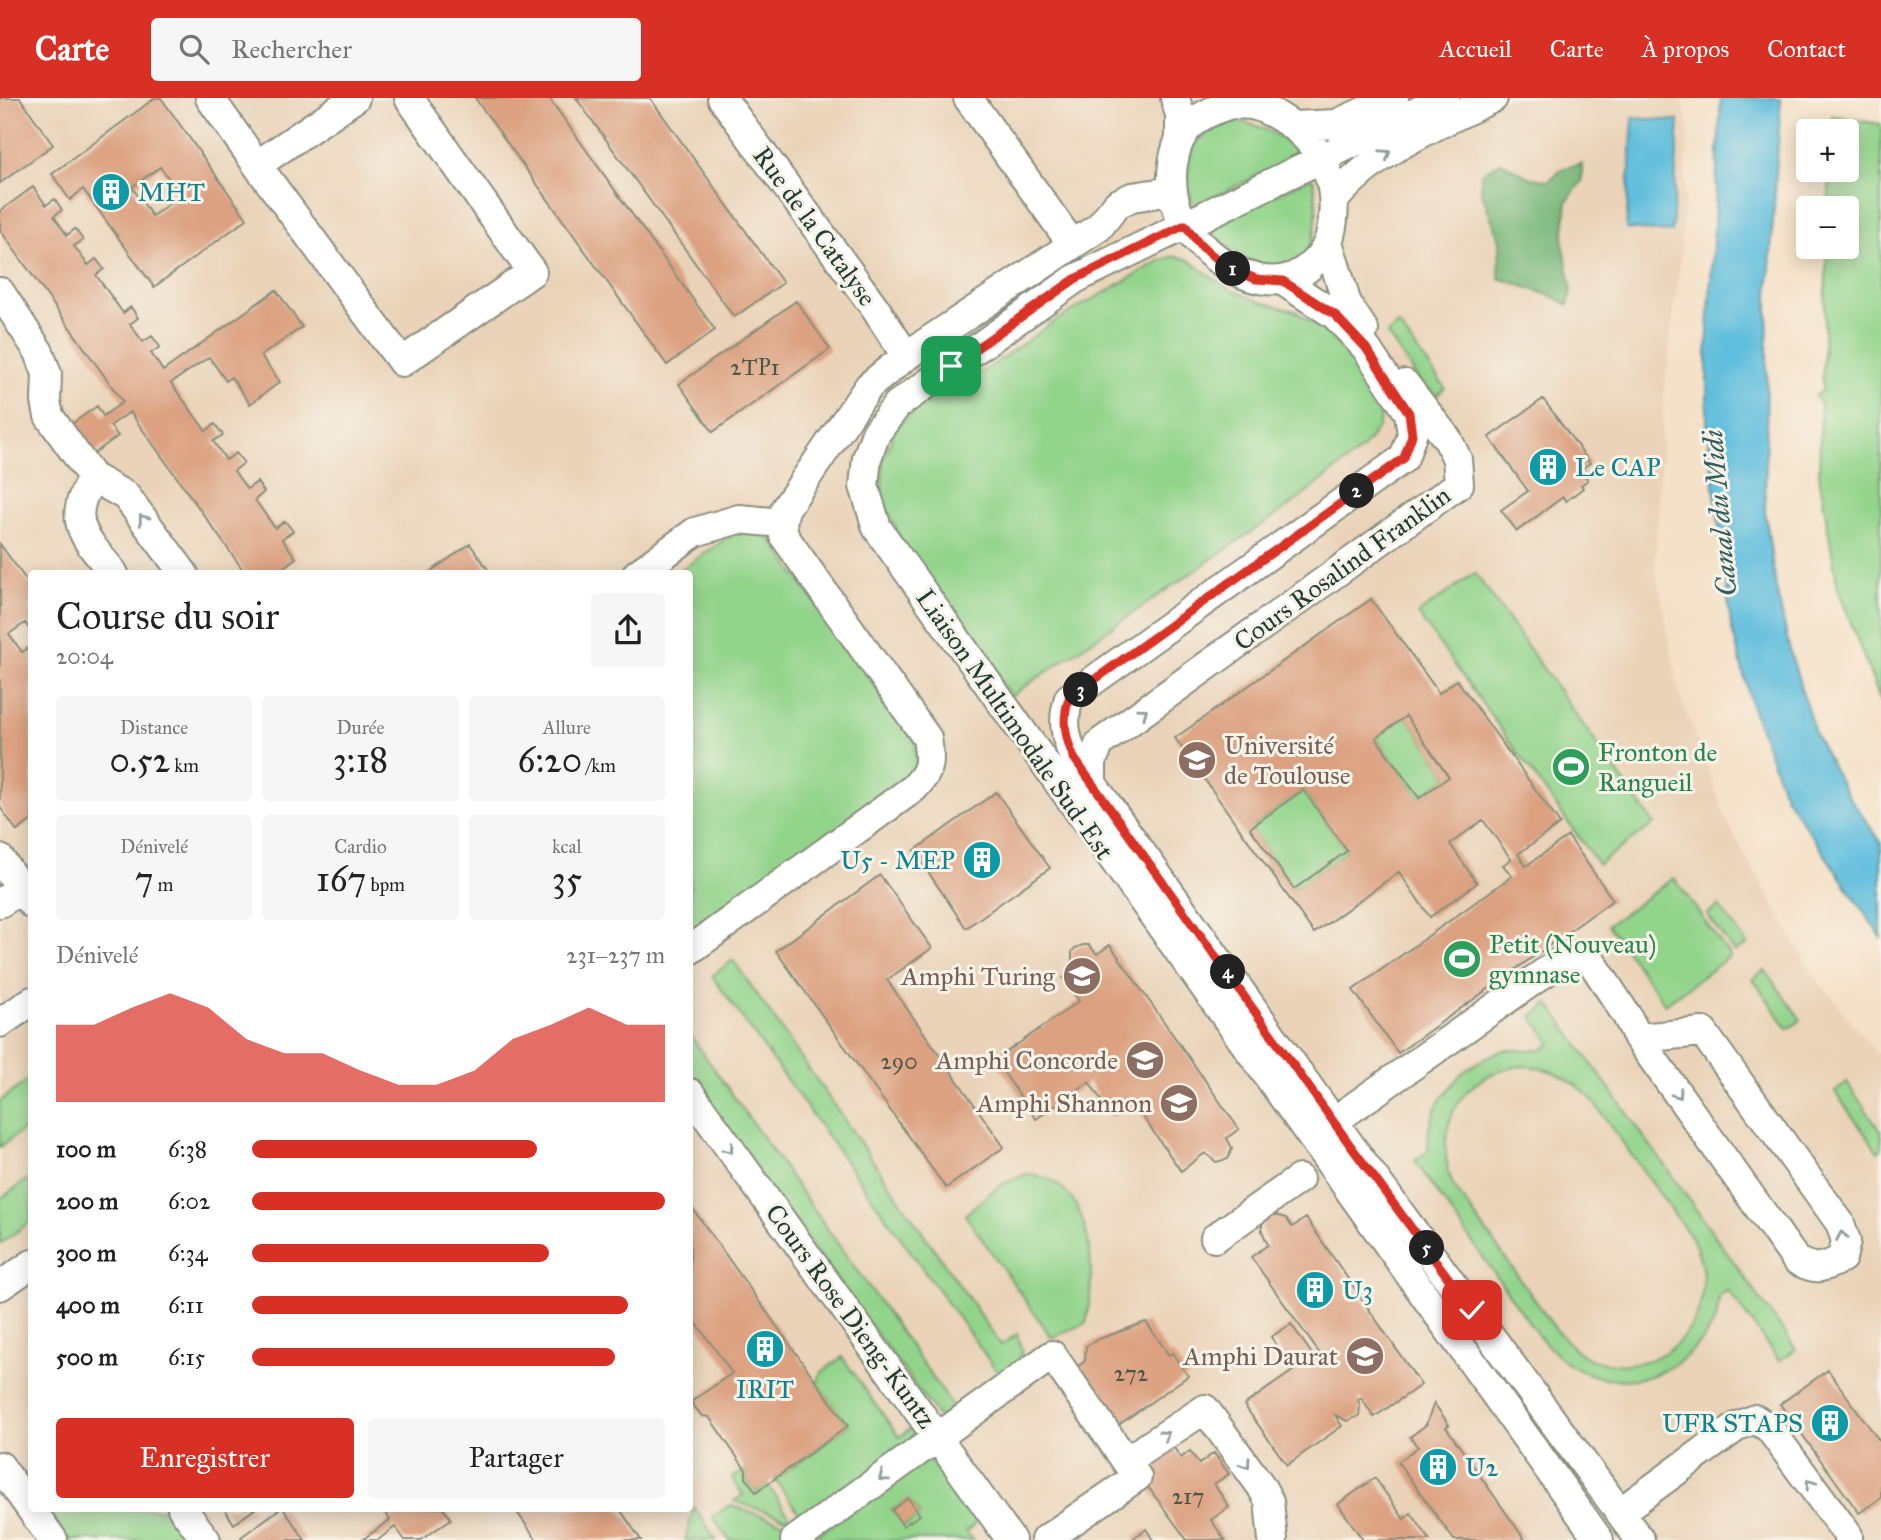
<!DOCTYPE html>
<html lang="fr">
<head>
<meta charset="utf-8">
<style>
  :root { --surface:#fff; --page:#f6f6f6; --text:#222; --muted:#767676; --accent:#d93025 }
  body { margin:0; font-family:"IM FELL Great Primer",serif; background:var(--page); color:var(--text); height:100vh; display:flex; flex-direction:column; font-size:26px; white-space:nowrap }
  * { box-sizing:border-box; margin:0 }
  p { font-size:23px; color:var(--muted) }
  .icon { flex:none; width:38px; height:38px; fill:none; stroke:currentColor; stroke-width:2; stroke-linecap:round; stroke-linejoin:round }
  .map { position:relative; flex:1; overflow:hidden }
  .drawer { position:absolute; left:28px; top:472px; width:665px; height:942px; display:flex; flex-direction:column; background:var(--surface); border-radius:7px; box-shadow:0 4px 18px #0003 }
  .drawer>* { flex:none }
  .tools { position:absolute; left:1796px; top:21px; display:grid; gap:14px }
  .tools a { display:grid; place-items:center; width:63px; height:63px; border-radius:7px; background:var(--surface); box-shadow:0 4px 18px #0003; font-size:35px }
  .pin { position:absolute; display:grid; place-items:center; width:60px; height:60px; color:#fff; margin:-30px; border-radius:14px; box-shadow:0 4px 10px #0006 }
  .km { position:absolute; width:35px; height:35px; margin:-18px; border-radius:50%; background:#222; color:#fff; font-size:19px; line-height:35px; text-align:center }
  .round { display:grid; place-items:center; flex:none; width:74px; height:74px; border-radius:7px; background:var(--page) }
  .overview { display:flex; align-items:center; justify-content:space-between; height:119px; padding:0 28px }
  h1 { font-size:38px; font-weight:600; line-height:52px }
  .figures { display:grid; grid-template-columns:repeat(3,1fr); gap:10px; height:119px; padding:7px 28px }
  .figures div { display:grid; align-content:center; border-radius:7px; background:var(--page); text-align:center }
  .figures b { font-size:35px; font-weight:600 }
  .figures small { font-size:19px; font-weight:400 }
  .figures p { font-size:19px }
  .chart { height:196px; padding:14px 28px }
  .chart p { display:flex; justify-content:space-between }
  .chart svg { width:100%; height:126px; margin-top:7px; fill:var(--accent); opacity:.7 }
  .action { display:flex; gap:14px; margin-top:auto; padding:14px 28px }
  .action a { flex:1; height:80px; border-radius:7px; background:var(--accent); color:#fff; font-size:28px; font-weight:600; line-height:80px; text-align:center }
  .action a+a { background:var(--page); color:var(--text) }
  ul { padding:0 28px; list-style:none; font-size:23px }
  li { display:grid; grid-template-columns:112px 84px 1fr; align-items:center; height:52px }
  li i { height:18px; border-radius:9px; background:var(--accent) }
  header { display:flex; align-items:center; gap:42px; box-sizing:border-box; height:98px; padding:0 35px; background:var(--accent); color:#fff }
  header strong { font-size:33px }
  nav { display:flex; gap:38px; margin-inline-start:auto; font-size:24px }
  .search { width:490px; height:63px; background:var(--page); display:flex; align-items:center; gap:18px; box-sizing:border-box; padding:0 24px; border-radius:7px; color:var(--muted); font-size:26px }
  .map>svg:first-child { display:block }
  .built { fill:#ead3b8; fill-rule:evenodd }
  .green { fill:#93d48b; stroke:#598860; stroke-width:2; fill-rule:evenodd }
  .forest { fill:#76b677; stroke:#4a7a56; stroke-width:2 }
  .water { fill:#5fbedd; stroke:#3f7e88; stroke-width:2 }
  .building { fill:#dca180; fill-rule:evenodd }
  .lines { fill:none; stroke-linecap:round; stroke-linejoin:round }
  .minor-casing { stroke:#8a8f7e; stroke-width:32 }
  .minor { stroke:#fff; stroke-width:28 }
  .oneway { stroke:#8f9e9a }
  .route-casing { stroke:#fff; stroke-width:14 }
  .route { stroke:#d93025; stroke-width:9 }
  .labels { text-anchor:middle; stroke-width:6; stroke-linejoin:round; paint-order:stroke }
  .number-label { font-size:23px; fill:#4e5647 }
  .culture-label { font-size:26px; fill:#0d838f; stroke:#f7f3e8; text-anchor:start }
  .street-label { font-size:26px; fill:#1f3d34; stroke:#f7f3e8 }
  .education-label { font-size:26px; fill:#785e54; stroke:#f7f3e8; text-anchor:end }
  .leisure-label { font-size:26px; fill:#27864d; stroke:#f7f3e8; text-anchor:start }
  .water-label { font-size:28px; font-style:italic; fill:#2f5d5e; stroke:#f7f3e8 }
</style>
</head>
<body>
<header>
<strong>Carte</strong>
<div class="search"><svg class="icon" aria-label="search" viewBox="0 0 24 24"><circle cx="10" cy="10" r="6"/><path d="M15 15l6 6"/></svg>Rechercher</div>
<nav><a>Accueil</a><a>Carte</a><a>À propos</a><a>Contact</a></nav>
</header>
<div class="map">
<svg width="1881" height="1442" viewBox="0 0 1881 1442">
  <rect width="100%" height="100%" fill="#f7f3e8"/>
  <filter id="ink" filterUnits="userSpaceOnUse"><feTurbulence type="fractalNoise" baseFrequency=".0143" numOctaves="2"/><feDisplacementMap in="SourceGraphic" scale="14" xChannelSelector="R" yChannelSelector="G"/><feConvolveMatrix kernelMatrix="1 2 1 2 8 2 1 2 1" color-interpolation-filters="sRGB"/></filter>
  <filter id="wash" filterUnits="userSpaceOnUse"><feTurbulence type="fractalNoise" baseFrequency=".00686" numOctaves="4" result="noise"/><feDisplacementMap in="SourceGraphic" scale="28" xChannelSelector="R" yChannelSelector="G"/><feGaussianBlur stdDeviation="1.57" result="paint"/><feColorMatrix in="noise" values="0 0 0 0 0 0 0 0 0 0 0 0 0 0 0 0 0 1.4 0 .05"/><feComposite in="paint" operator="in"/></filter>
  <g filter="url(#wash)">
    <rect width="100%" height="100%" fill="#f5e1c8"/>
    <path class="built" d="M0 0H1681L1689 26 1680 166 1664 294 1655 468 1680 598 1728 726 1812 875 1881 960V1442H0ZM32 476H690V1410H32Z"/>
    <path class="green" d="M1832 18 1881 26V604L1838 491 1819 377 1821 306 1815 298 1822 293 1827 149H1846V110H1828L1830 72H1846V33H1831Z
      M1235 23C1262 27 1279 36 1298 55V58L1197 107 1193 106C1179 65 1190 33 1235 23Z
      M1310 80 1313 81C1318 109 1323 157 1286 166 1277 168 1268 170 1259 167 1239 160 1225 145 1209 132V129Z
      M1176 158 1189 162 1225 189 1258 203 1295 213 1325 234 1350 256 1379 296 1382 310 1378 330 1362 351 1295 404 1011 598 900 440 882 399 883 361 896 330 924 303 950 283 957 292 1055 223 1163 161Z
      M1399 227 1445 290 1432 301 1387 236Z
      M734 435 765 436 771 442 915 642 916 668 906 686 690 842V476H675Z
      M1475 475 1654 726 1598 766 1418 516Z
      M1406 618 1449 679 1419 700 1376 640Z
      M1303 692 1347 753 1294 791 1250 730Z
      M1674 780 1730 858 1665 906 1608 827Z
      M1719 808 1747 846 1734 854 1707 816Z
      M733 862 1001 1247 1017 1236 1022 1252 1017 1269 1006 1275 996 1272 712 878Z
      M1765 872 1801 922 1788 931 1753 881Z
      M1549 906 1796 1251 1779 1263 1728 1192 1719 1199C1718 1206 1718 1214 1716 1220 1712 1230 1704 1240 1697 1247 1666 1282 1622 1291 1579 1272 1562 1265 1550 1250 1538 1237L1415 1063 1428 1052 1429 1031 1434 1014 1440 1002 1462 975 1480 963 1504 952H1542L1551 945 1532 918ZM1523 968C1550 969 1569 980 1589 998L1693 1142C1720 1196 1691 1262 1627 1266 1615 1267 1602 1266 1590 1261 1576 1255 1567 1243 1557 1233L1453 1087C1431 1030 1460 974 1523 968Z
      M690 937 950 1304 951 1314 942 1324 690 983Z
      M31 980V1026L0 1049V1003Z
      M1847 985 1881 1033V1052L1878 1054 1835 994Z
      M1028 1076C1095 1082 1097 1176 1086 1225L1052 1240 965 1117C984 1099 1002 1082 1028 1076Z
      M31 1079V1123L0 1146V1101Z
      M842 1259 899 1339 914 1328V1339L910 1347 805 1420 799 1415 775 1381 848 1328 817 1285 821 1275Z
      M921 1363H932L941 1367 976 1415 975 1426 966 1433 973 1442H810ZM908 1401 920 1417 904 1428 892 1412Z
      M746 1372V1380L756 1394 767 1386 792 1422 734 1403 743 1397 732 1380Z
      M729 1407 788 1426 792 1433 779 1442H729L713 1419Z
      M694 1409 716 1442H685Z
      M47 1411H168L190 1442H69Z"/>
    <path class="forest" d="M1501 64 1529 79 1548 83 1564 70 1582 66V83L1567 103 1563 144 1572 194 1568 207 1554 199 1499 180 1500 143 1481 93V76Z"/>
    <path class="water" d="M1721 0H1781L1768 198 1765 414 1776 490 1790 553 1815 636 1845 693 1881 744V839L1785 698 1752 609 1731 527 1707 329V253Z
      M1633 20 1679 23 1672 134 1626 131Z"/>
    <g id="blocks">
      <path class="building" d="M0 0H20L53 47 0 85Z
        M155 0H161L247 121 154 189 83 91 70 102 52 76ZM160 69 181 97 152 118 132 89Z
        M475 0H549L715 232 667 267Z
        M576 0H650L783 185 734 219Z
        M33 89 46 107 55 101 62 112 54 118 67 137 75 131 83 142 74 148 88 167 96 161 104 171 96 177 123 215 131 209 138 220 130 226 143 244 152 238 160 249 151 255 163 273 276 192 302 229 261 258 280 284 250 306 231 279 226 283 209 259 171 285 206 333 215 326 223 337 213 343 226 362 236 355 244 365 234 373 247 391 257 384 264 394 255 402 275 430 285 423 293 433 282 441 296 460 274 476H246L130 314 110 328 118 338 93 356 72 326 97 308 103 318 123 304 0 132V113Z
        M796 203 830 251 713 334 679 286Z
        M1543 301 1590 365 1580 372 1588 382 1581 387 1583 390 1566 403 1563 399 1517 433 1501 412 1528 393 1489 339Z
        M0 446 32 490V534L25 525 9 536 22 554 32 548V722L17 733 0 709Z
        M470 446 491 476H427Z
        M1371 501 1439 595 1457 582 1560 726 1518 756 1526 768 1568 738 1613 802 1398 955 1353 892 1512 778 1503 767 1511 761 1483 722 1450 746 1477 785 1430 819 1399 774 1314 835 1175 640ZM1406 618 1449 679 1419 700 1376 640ZM1303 692 1347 753 1294 791 1250 730Z
        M996 694 1050 770 966 830 914 753Z
        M880 777 932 850 887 882 1004 1049 946 1090 776 853Z
        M1083 847H1089L1097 856 1110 847 1239 1031 1227 1040 1232 1050 1228 1061 1216 1064 1205 1055 1181 1073 1133 1005 1113 1019 1089 984 1036 1021 995 962 1079 903 1063 880 1076 871 1072 865V854L1075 850Z
        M693 1111 848 1328 756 1394 746 1380V1372L709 1319 702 1318 691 1304 732 1275 690 1216V1113Z
        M1272 1116 1286 1120 1292 1129 1306 1120 1421 1287 1374 1319 1361 1300 1358 1302 1360 1307 1359 1318 1347 1323 1335 1317 1342 1328 1287 1367 1244 1307 1294 1272 1271 1239 1291 1226 1317 1263 1322 1259 1251 1159 1268 1147 1262 1133V1126L1265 1119Z
        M1146 1224 1169 1257 1172 1255 1188 1278 1114 1330 1073 1272 1085 1263 1086 1248 1099 1241Z
        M1828 1272 1881 1345V1400L1859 1415 1780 1306Z
        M1434 1305 1449 1327 1446 1329 1525 1442H1454L1398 1364 1418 1349 1410 1339 1426 1327Z
        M1172 1347 1181 1360 1190 1353 1199 1366 1214 1355 1229 1376 1214 1386 1229 1409 1211 1422 1225 1442H1187L1146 1386 1152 1381 1142 1369Z
        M1375 1380 1404 1421 1411 1415 1430 1442H1363L1338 1406Z
        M908 1400 920 1417 903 1428 892 1412Z
        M224 1410H256L234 1426Z
        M281 1410H283L305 1442H244L241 1439Z
        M382 1410H443L451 1421 421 1442H405L395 1429 378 1442H362L390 1422Z
        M514 1410H619L641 1442H537Z
        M1146 1431 1153 1442H1131Z"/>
    </g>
  </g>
  <g filter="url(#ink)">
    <use href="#blocks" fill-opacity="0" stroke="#8a8f7e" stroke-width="2"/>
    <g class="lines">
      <g class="minor-casing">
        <path id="minor" d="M210 0 257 67 355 0
          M722 0 875 210 906 258
          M968 0 1072 146
          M1175 0 1180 17V38
          M1445 0 1075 181 897 307 876 335 867 360 864 388 877 430C1115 769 1359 1104 1599 1442
          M1231 6C1238 7 1245 6 1252 7 1262 9 1273 15 1281 20 1324 46 1342 89 1330 138 1327 150 1319 160 1310 168 1270 205 1209 164 1185 127 1174 110 1170 87 1173 66 1178 29 1197 17 1231 6Z
          M1294 28 1336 26 1394 0
          M257 67 402 264 532 174 409 0
          M1335 101C1376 52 1436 28 1493 0
          M1328 144 1347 206 1364 232
          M1283 183 1335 217 1366 250 1409 315 1412 337 1404 360 1069 600C1062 622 1065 639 1074 660L1350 1047 1640 1442
          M0 194 39 254 47 276 46 303 49 318 92 379 126 398 184 476
          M92 379C88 389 81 399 80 410 75 435 100 457 114 476
          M637 476 695 434 739 421 782 425
          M1092 683V663L1100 645 1459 386 1457 361 1448 342 1405 286
          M0 761 21 791
          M0 805 21 791 32 806
          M690 852 914 690C931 672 931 665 927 640L784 438 782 425 785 411 869 288 906 258 1099 129 1117 106 1132 99 1172 93
          M0 925 32 903
          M690 995 1011 1442
          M1334 1023 1568 858 1590 861 1627 918 1638 940 1796 1162C1816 1173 1823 1171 1842 1160L1846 1143 1840 1125 1703 934 1638 940
          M1215 1140 1299 1081
          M0 1188 32 1166
          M1126 1363 1205 1311 1261 1388 1269 1403 1273 1442
          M0 1368 53 1442
          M182 1410 206 1442
          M1620 1414 1738 1328 1755 1321 1769 1330 1848 1437V1442
          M795 1442 1052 1257 1137 1379 1045 1442"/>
      </g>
      <use href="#minor" class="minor"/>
    </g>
    <defs><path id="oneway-chevron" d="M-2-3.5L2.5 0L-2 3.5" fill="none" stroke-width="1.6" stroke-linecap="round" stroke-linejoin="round" transform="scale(1.75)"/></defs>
    <g class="oneway">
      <use href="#oneway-chevron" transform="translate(1386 56) rotate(-33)"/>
      <use href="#oneway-chevron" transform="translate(143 421) rotate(-127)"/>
      <use href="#oneway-chevron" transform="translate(1143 614) rotate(-36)"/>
      <use href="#oneway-chevron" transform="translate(1678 996) rotate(54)"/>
      <use href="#oneway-chevron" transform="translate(729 1051) rotate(54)"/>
      <use href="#oneway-chevron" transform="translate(1842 1138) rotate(-100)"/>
      <use href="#oneway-chevron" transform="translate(1165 1337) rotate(-34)"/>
      <use href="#oneway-chevron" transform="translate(1246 1366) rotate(55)"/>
      <use href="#oneway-chevron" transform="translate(883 1379) rotate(144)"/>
      <use href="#oneway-chevron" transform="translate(1810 1386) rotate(-127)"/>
    </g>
  </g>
  <g class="lines" filter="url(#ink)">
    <g class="route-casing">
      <path id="route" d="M951 268 1075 181 1185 127 1199 146 1213 158 1232 171 1256 181 1283 183 1335 217 1366 250 1409 315 1412 337 1404 360 1069 600C1062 622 1065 639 1074 660L1350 1047 1472 1212"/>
    </g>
    <use href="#route" class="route"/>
  </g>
  <defs>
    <g id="building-disc" transform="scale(2.0125)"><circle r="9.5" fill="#0f9aa8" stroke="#f7f3e8"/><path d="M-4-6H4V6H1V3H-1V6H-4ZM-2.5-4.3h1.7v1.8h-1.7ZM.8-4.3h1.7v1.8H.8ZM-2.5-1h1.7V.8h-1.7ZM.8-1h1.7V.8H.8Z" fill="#fff"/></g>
    <g id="university-disc" transform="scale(2.0125)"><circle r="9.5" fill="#8d6e63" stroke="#f7f3e8"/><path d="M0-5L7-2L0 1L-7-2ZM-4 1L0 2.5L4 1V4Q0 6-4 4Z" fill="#fff"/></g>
    <g id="stadium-disc" transform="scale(2.0125)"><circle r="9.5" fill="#2e9e5b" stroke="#f7f3e8"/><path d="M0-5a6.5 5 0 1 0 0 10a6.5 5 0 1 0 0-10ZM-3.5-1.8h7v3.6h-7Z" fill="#fff"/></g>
  </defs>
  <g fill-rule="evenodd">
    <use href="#building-disc" x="111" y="94"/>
    <use href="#building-disc" x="1548" y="369"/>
    <use href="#university-disc" x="1197" y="662"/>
    <use href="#stadium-disc" x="1571" y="669"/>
    <use href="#building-disc" x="982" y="762"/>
    <use href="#stadium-disc" x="1462" y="861"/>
    <use href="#university-disc" x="1082" y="878"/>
    <use href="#university-disc" x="1145" y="962"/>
    <use href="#university-disc" x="1179" y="1005"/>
    <use href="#building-disc" x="1315" y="1192"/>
    <use href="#building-disc" x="765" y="1251"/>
    <use href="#university-disc" x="1365" y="1258"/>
    <use href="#building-disc" x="1830" y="1325"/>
    <use href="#building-disc" x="1438" y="1369"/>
  </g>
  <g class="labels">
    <g class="number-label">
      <text x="755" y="277">2TP1</text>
      <text x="899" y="971">290</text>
      <text x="1131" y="1283">272</text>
      <text x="1188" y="1406">217</text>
    </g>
    <g class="culture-label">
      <text x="138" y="103">MHT</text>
      <text x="1575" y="378">Le CAP</text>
      <text x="955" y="771" text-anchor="end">U5 - MEP</text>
      <text x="1342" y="1201">U3</text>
      <text x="765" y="1300" text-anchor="middle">IRIT</text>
      <text x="1803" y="1334" text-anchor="end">UFR STAPS</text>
      <text x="1465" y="1378">U2</text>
    </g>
    <g class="street-label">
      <text transform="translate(815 128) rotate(54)" y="9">Rue de la Catalyse</text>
      <text transform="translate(1342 470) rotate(-36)" y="9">Cours Rosalind Franklin</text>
      <text transform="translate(1015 626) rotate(55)" y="9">Liaison Multimodale Sud-Est</text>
      <text transform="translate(851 1218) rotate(54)" y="9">Cours Rose Dieng-Kuntz</text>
    </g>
    <g class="education-label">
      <text x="1224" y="656" text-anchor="start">Université<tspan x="1224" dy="30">de Toulouse</tspan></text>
      <text x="1055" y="887">Amphi Turing</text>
      <text x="1118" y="971">Amphi Concorde</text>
      <text x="1152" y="1014">Amphi Shannon</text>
      <text x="1338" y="1267">Amphi Daurat</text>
    </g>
    <g class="leisure-label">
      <text x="1598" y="663">Fronton de<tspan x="1598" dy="30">Rangueil</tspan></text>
      <text x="1489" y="855">Petit (Nouveau)<tspan x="1489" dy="30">gymnase</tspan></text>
    </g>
    <g class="water-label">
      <text transform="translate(1719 415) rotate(-95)" y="10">Canal du Midi</text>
    </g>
  </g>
</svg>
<div class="tools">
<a>+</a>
<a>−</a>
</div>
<div class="pin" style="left:951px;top:268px;background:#1e9e55"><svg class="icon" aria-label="arrive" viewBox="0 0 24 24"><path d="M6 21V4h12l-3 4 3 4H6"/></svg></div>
<div class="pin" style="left:1472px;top:1212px;background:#d93025"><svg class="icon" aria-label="check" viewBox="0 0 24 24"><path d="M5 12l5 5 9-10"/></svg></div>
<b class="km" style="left:1233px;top:171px">1</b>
<b class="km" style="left:1357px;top:393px">2</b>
<b class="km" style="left:1081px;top:592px">3</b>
<b class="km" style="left:1228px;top:874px">4</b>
<b class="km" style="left:1427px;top:1150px">5</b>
<section class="drawer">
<div class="overview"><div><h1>Course du soir</h1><p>20:04</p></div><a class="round"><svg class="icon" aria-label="share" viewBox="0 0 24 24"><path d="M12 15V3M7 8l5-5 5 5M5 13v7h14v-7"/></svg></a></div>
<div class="figures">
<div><p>Distance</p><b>0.52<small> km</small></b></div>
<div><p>Durée</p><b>3:18</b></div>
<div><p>Allure</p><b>6:20<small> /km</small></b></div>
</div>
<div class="figures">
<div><p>Dénivelé</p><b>7<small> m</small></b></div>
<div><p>Cardio</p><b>167<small> bpm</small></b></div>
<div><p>kcal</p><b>35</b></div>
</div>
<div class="chart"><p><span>Dénivelé</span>231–237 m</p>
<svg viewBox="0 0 160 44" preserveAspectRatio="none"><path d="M0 44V17L10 17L20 11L30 6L40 11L50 22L60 27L70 27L80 33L90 38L100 38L110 33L120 22L130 17L140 11L150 17L160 17V44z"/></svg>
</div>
<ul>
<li><b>100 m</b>6:38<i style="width:69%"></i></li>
<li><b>200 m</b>6:02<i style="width:100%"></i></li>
<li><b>300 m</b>6:34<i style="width:72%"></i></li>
<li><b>400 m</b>6:11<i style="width:91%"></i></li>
<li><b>500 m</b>6:15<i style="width:88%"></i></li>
</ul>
<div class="action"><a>Enregistrer</a><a>Partager</a></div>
</section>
</div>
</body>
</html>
